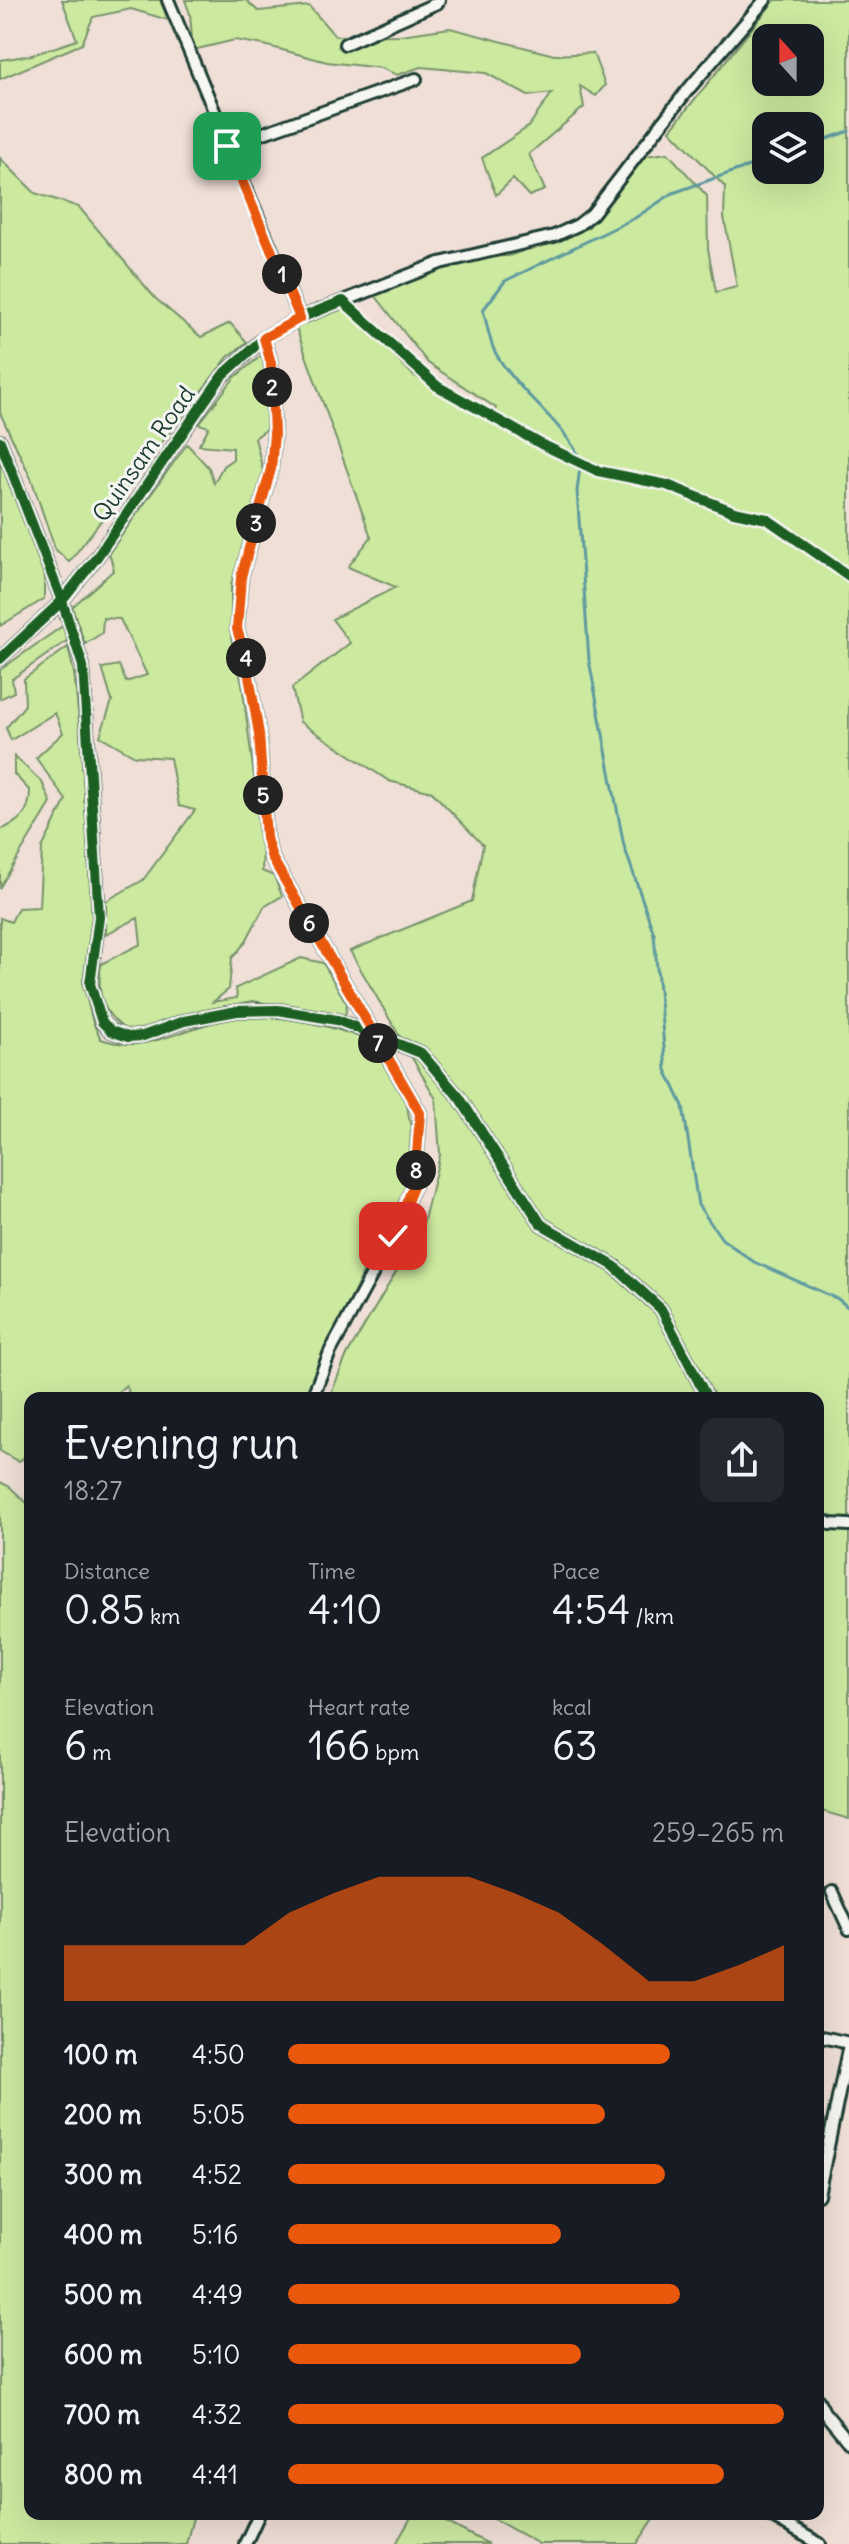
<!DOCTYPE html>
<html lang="en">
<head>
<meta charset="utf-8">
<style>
  :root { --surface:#171b24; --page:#242831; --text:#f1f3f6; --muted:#9ea1a6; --accent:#ea580c }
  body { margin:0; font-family:Delius,sans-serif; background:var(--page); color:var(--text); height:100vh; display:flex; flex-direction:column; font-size:30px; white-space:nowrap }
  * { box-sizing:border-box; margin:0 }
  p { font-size:26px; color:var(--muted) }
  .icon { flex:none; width:44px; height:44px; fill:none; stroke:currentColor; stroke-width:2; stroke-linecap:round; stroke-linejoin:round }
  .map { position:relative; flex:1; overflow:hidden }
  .side { position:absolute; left:24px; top:1392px; width:800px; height:1128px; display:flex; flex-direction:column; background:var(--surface); border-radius:16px; box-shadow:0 8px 32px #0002 }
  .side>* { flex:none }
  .needle { width:52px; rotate:339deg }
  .fabs { position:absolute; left:752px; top:24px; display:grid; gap:16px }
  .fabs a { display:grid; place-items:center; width:72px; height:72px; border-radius:16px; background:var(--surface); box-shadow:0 8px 32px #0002; font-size:40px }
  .pin { position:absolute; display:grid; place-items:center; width:68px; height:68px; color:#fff; margin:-34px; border-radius:16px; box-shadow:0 4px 12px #0006 }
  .km { position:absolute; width:40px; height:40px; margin:-20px; border-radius:50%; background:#222; color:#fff; font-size:22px; line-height:40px; text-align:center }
  .round { display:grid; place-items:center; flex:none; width:84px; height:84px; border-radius:16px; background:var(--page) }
  .overview { display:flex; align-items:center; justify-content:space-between; height:136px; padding:0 40px }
  h1 { font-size:44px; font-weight:600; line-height:60px }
  .figures { display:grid; grid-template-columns:repeat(3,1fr); gap:12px; height:136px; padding:8px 40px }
  .figures div { display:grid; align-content:center }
  .figures b { font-size:40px; font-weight:600 }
  .figures small { font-size:22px; font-weight:400 }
  .figures p { font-size:22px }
  .chart { height:224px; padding:16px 40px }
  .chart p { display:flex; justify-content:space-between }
  .chart svg { width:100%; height:144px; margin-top:8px; fill:var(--accent); opacity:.7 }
  ul { padding:0 40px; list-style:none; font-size:26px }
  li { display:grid; grid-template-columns:128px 96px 1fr; align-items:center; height:60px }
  li i { height:20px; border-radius:10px; background:var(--accent) }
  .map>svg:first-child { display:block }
  .green { fill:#cce9a0; stroke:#76936a; stroke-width:2; fill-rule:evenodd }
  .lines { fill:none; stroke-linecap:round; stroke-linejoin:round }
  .stream { stroke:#5f9a9f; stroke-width:3 }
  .minor-casing { stroke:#1f3d34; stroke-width:16 }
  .minor { stroke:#f6f6f2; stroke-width:10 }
  .cycleway-casing { stroke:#f6f6f2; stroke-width:15 }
  .cycleway { stroke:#1b5e20; stroke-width:10 }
  .route-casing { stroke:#fff; stroke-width:16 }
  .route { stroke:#ea580c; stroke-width:10 }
  .labels { text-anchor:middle; stroke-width:6; stroke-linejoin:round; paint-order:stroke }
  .street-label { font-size:24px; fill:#1f3d34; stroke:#f6f6f2 }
</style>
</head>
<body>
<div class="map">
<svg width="849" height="2544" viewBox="0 0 849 2544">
  <rect width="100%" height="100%" fill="#efdfd6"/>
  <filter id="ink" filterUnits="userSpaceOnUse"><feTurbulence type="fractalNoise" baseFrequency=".0125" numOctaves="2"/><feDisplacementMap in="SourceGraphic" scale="16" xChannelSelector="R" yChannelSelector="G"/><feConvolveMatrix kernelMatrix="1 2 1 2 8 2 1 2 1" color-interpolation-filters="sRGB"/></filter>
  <g filter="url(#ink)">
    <path class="green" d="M62 0H160L168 20 131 9 93 17 82 44 0 79V60L32 55 77 40Z
      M185 0H246L258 11 309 6 335 36 401 35 450 28 554 55 593 53 605 85 596 96 580 86 584 107 529 154 545 190 529 196 513 179 496 195 482 158 528 127 552 93 528 96 486 73 421 67 397 75 381 68 327 62 264 45 235 40 193 50 190 14Z
      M775 0H849V1819L818 1810V1398H329L346 1357 422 1228 440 1155 436 1099 350 951 472 901 483 845 432 792 389 781 300 722 292 688 350 643 332 619 396 587 348 567 371 537 293 319 340 302 413 375 491 423 496 408 428 363 371 290 446 257 509 256 589 227 645 156 668 153 707 196 708 249 716 292 737 287 724 217 725 187 670 130ZM766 38H810V82H766ZM766 126H810V170H766Z
      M0 158 35 193 79 207 155 298 201 337 230 323 247 342 228 357 69 562 55 549 31 478 0 413Z
      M263 354 268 428 255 438 264 475 231 585V637L242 683 263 846 262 871 274 876 282 896 264 907 245 943 232 958 229 989 213 1002 237 998 236 988 301 958 323 963 347 1004 345 1016 253 1001 188 1014 130 1033C103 1015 96 997 101 964L141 944 138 918 106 934V901L143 880 195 810 179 806 170 758 135 756 100 736 112 701 102 668 119 665 126 682 147 675 120 619 103 618 102 633 85 644 72 607 114 570 109 553 187 444 209 468 214 483 223 466 233 459V448L199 445 209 427 199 424 234 378Z
      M0 457 44 570V599L0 626Z
      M64 625 68 640 12 679 14 692 0 699V670Z
      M68 647 74 673 81 740 93 921 83 982 93 1023 101 1039C152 1057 194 1019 244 1017 288 1015 330 1025 370 1041L407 1105 411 1129 408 1185 374 1249 306 1398H131L126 1385 111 1398H30V1451L19 1462 0 1451V918L11 922 18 908 39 907 42 848 66 800 36 758 63 733 55 713 11 740 6 728 25 705 24 679Z
      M14 756 42 782 51 803 0 887V830C20 822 30 813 30 791L14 774Z
      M0 1482 10 1487 30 1506V2514H194L186 2544H0Z
      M413 2514H431L488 2544H396Z
      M485 2514H657L637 2544H539Z"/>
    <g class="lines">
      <path class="stream" d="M810 145 849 131
        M581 460C560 418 518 393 495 352 489 340 487 323 483 310L505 281 635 218 673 193 766 160
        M580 467 577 491 589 660 624 846 654 934 666 1070 683 1106 698 1205 722 1239 754 1262 838 1299 849 1308"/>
      <g class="minor-casing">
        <path id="minor" d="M168 0 300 318
          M345 44 437 3 439 0
          M227 146 416 79
          M264 338 271 363 274 434 271 469 241 577 237 629 246 658 259 734 266 838 272 858 420 1113 415 1182 393 1236 330 1352 312 1398
          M0 441 62 601 83 666 99 917 90 984 102 1022 111 1031 128 1037 143 1036 184 1021 237 1011 278 1010 337 1020 421 1053 459 1097 541 1224 614 1266 661 1309 707 1398
          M0 659 62 601 97 557 222 376 264 338 300 318 440 263 554 236 578 225 592 214 686 92 765 0
          M818 1518 830 1524 849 1525
          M832 1892 849 1929
          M818 2036 849 2043
          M818 2195 849 2045
          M818 2400 824 2412 849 2442
          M767 2514 820 2544
          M245 2544 259 2514"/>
      </g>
      <use href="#minor" class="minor"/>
      <g class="cycleway-casing">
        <path id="cycleway" d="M0 441 62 601 83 666 99 917 90 984 102 1022 111 1031 128 1037 143 1036 184 1021 237 1011 278 1010 337 1020 421 1053 459 1097 541 1224 614 1266 661 1309 707 1398
          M0 659 62 601 97 557 222 376 264 338 300 318 343 301 437 386 541 444 598 471 667 485 734 512 767 519 849 576"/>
      </g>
      <use href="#cycleway" class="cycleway"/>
    </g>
  </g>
  <g class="lines" filter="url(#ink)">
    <g class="route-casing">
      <path id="route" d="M227 146 300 318 264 338 271 363 274 434 271 469 241 577 237 629 246 658 259 734 266 838 272 858 420 1113 415 1182 393 1236"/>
    </g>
    <use href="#route" class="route"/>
  </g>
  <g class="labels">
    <g class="street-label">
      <text transform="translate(144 454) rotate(-55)" y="8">Quinsam Road</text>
    </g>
  </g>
</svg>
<div class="fabs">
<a><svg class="needle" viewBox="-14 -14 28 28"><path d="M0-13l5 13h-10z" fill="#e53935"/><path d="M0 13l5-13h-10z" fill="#9ea1a6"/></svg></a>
<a><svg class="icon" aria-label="layers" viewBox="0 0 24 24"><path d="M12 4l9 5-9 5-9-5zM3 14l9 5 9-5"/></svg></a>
</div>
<div class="pin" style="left:227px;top:146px;background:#1e9e55"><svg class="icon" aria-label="arrive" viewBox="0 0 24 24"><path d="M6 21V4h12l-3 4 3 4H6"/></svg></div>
<div class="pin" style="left:393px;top:1236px;background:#d93025"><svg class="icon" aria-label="check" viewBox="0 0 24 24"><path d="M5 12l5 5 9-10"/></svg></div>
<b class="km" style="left:282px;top:274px">1</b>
<b class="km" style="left:272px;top:387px">2</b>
<b class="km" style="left:256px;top:523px">3</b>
<b class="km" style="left:246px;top:658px">4</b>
<b class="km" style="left:263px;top:795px">5</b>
<b class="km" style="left:309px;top:923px">6</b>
<b class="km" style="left:378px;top:1043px">7</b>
<b class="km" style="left:416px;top:1170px">8</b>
<section class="side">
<div class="overview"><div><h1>Evening run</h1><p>18:27</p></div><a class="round"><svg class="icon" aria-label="share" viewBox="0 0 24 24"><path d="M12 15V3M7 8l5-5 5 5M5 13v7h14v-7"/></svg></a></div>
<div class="figures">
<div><p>Distance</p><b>0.85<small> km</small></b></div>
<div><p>Time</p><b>4:10</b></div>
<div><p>Pace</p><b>4:54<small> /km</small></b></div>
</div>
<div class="figures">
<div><p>Elevation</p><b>6<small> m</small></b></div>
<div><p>Heart rate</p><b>166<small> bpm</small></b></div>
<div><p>kcal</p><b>63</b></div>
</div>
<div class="chart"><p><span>Elevation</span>259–265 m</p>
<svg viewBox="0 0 160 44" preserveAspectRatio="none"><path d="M0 44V27L10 27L20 27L30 27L40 27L50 17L60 11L70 6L80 6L90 6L100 11L110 17L120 27L130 38L140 38L150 33L160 27V44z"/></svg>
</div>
<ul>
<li><b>100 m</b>4:50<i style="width:77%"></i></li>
<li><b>200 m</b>5:05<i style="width:64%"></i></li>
<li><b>300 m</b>4:52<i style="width:76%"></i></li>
<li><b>400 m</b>5:16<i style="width:55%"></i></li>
<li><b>500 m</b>4:49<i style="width:79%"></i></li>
<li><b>600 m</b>5:10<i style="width:59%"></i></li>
<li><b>700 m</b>4:32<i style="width:100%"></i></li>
<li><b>800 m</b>4:41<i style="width:88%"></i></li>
</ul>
</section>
</div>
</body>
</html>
